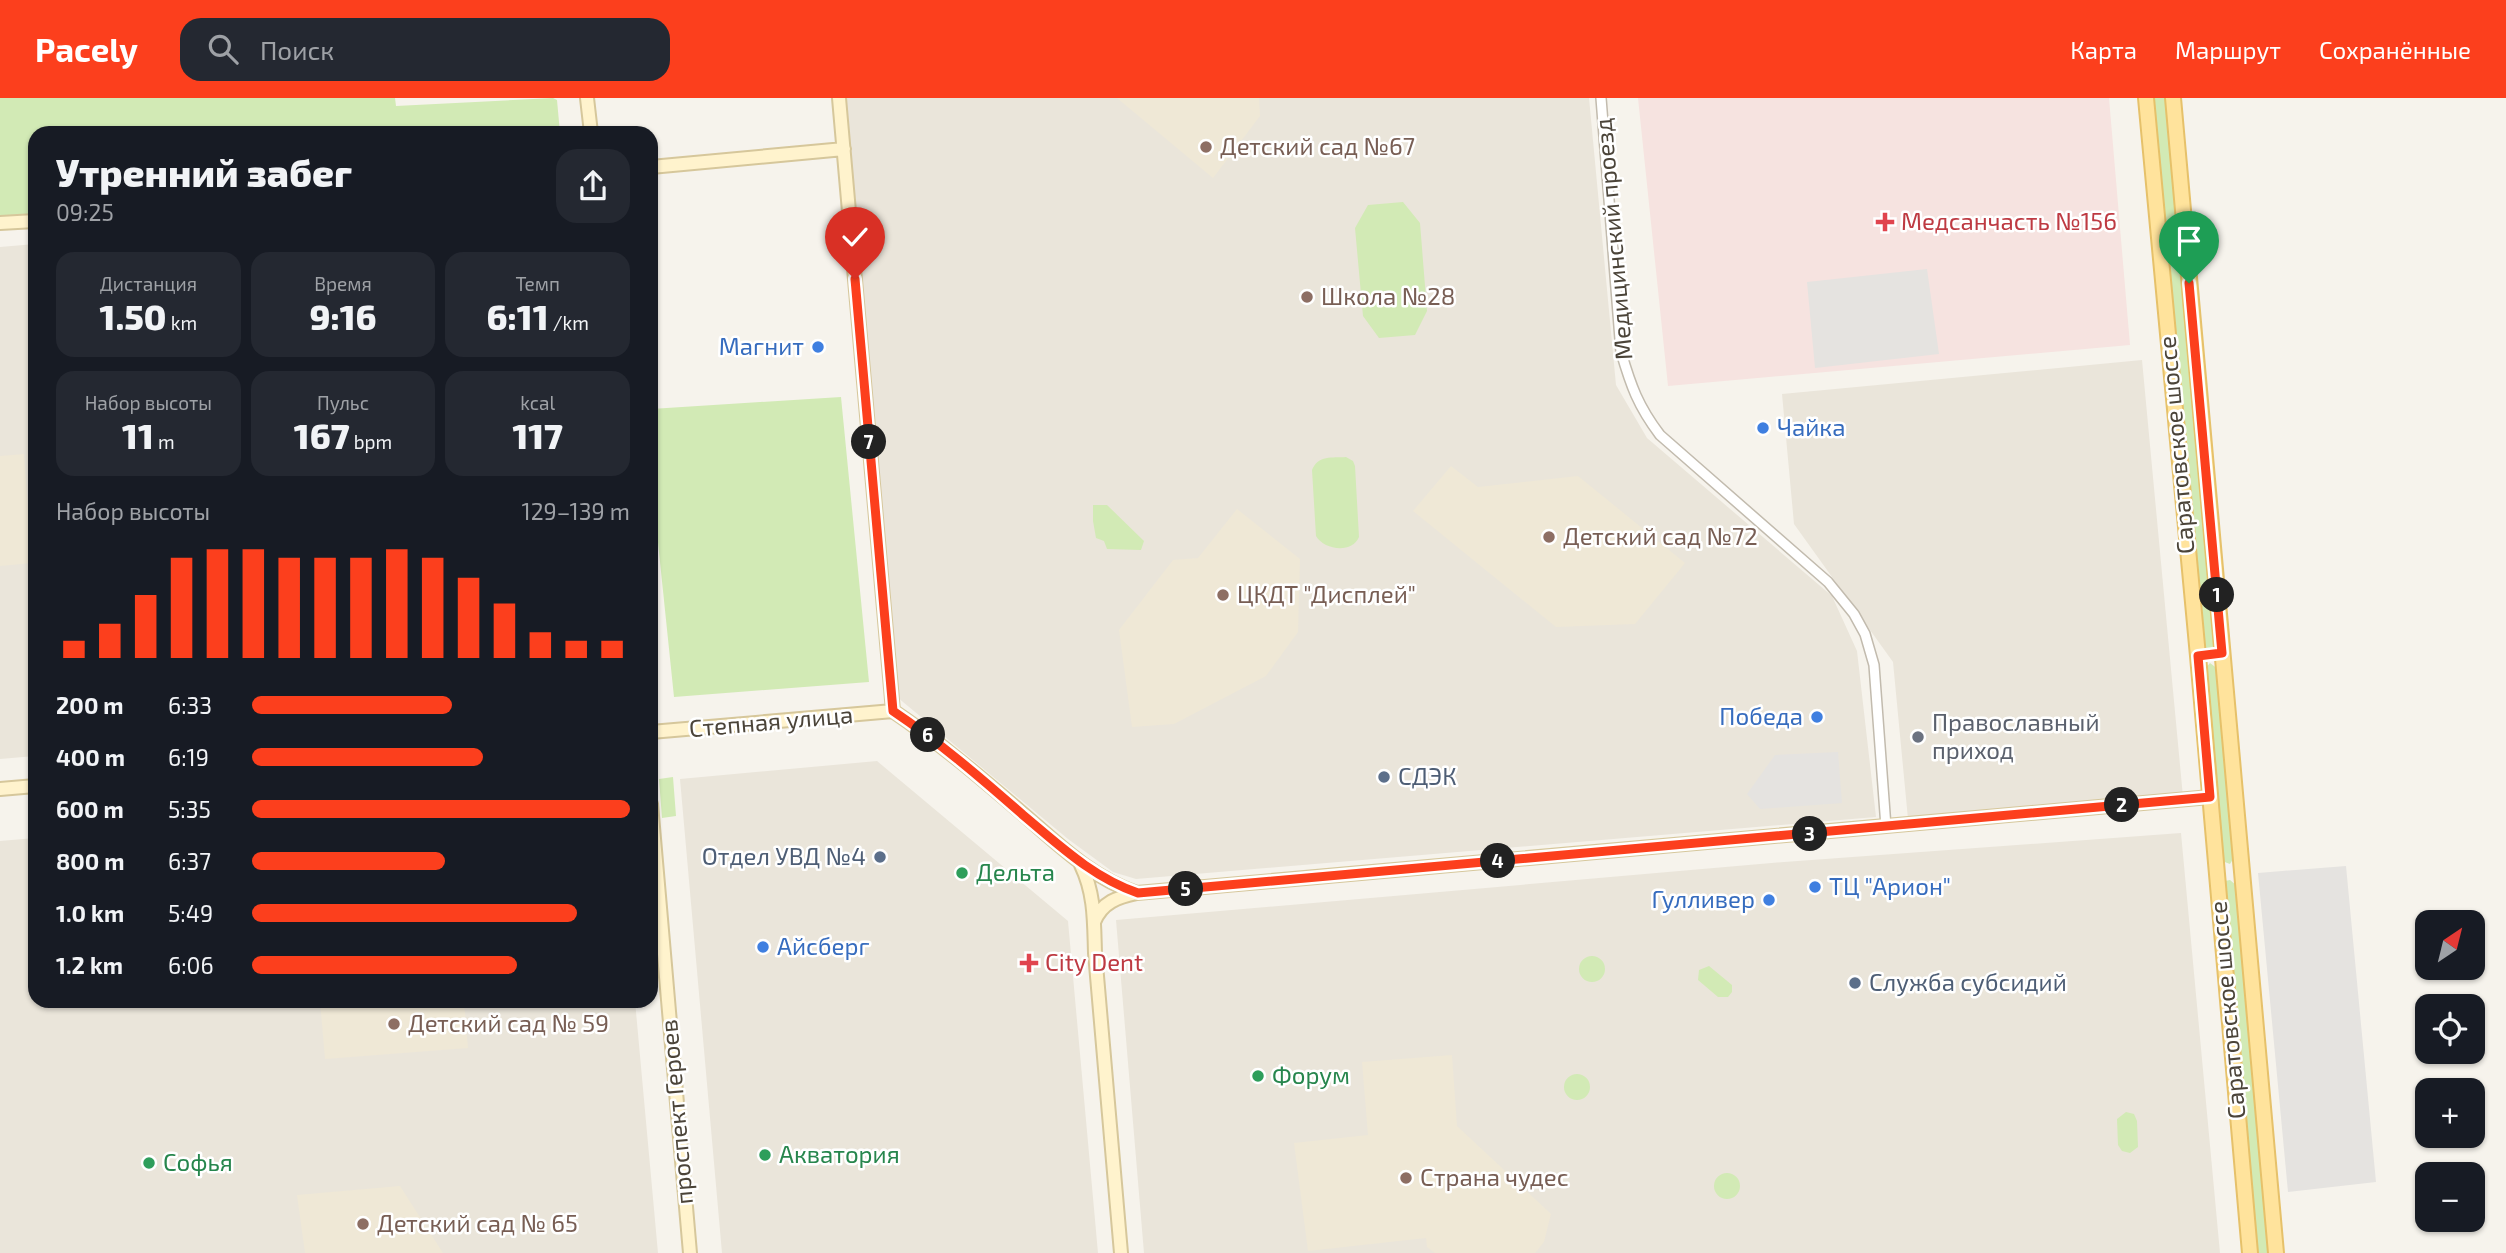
<!DOCTYPE html>
<html lang="ru">
<head>
<meta charset="utf-8">
<style>
  :root { --surface:#171b24; --page:#242831; --text:#f1f3f6; --muted:#9ea1a6; --accent:#fc3f1d }
  body { margin:0; font-family:"Exo 2",sans-serif; background:var(--page); color:var(--text); height:100vh; display:flex; flex-direction:column; font-size:26px; white-space:nowrap }
  * { box-sizing:border-box; margin:0 }
  p { font-size:23px; color:var(--muted) }
  .icon { flex:none; width:38px; height:38px; fill:none; stroke:currentColor; stroke-width:2; stroke-linecap:round; stroke-linejoin:round }
  .map { position:relative; flex:1; overflow:hidden }
  .panel { position:absolute; left:28px; top:28px; width:630px; height:882px; display:flex; flex-direction:column; background:var(--surface); border-radius:21px; box-shadow:0 2px 5px #0004 }
  .panel>* { flex:none }
  .needle { width:46px; rotate:35deg }
  .tools { position:absolute; left:2415px; top:812px; display:grid; gap:14px }
  .tools a { display:grid; place-items:center; width:70px; height:70px; border-radius:14px; background:var(--surface); box-shadow:0 2px 5px #0004; font-size:35px }
  .pin { position:absolute; display:grid; place-items:center; width:60px; height:60px; color:#fff; margin:-72px -30px; border-radius:50% 50% 50% 0; rotate:-45deg; box-shadow:0 0 7px #0007 }
  .pin .icon { rotate:45deg }
  .km { position:absolute; width:35px; height:35px; margin:-18px; border-radius:50%; background:#222; color:#fff; font-size:19px; line-height:35px; text-align:center }
  .round { display:grid; place-items:center; flex:none; width:74px; height:74px; border-radius:21px; background:var(--page) }
  .head { display:flex; align-items:center; justify-content:space-between; height:119px; padding:0 28px }
  h1 { font-size:38px; font-weight:800; line-height:52px }
  .figures { display:grid; grid-template-columns:repeat(3,1fr); gap:10px; height:119px; padding:7px 28px }
  .figures div { display:grid; align-content:center; border-radius:18px; background:var(--page); text-align:center }
  .figures b { font-size:35px; font-weight:800 }
  .figures small { font-size:19px; font-weight:400 }
  .figures p { font-size:19px }
  .chart { height:196px; padding:14px 28px }
  .chart p { display:flex; justify-content:space-between }
  .chart svg { width:100%; height:126px; margin-top:7px; stroke:var(--accent); stroke-width:6 }
  ul { padding:0 28px; list-style:none; font-size:23px }
  li { display:grid; grid-template-columns:112px 84px 1fr; align-items:center; height:52px }
  li i { height:18px; border-radius:9px; background:var(--accent) }
  header { display:flex; align-items:center; gap:42px; box-sizing:border-box; height:98px; padding:0 35px; background:var(--accent); color:#fff }
  header strong { font-size:33px }
  nav { display:flex; gap:38px; margin-inline-start:auto; font-size:24px }
  .search { width:490px; height:63px; background:var(--page); display:flex; align-items:center; gap:18px; box-sizing:border-box; padding:0 24px; border-radius:21px; color:var(--muted); font-size:26px }
  .map>svg:first-child { display:block }
  .residential { fill:#eae5da }
  .education { fill:#efe8d6 }
  .medical { fill:#f6e3e0 }
  .green { fill:#d2eab5 }
  .parking { fill:#e5e3e0 }
  .lines { fill:none; stroke-linecap:round; stroke-linejoin:round }
  .street-casing { stroke:#c2bbae; stroke-width:12 }
  .secondary-casing { stroke:#d6c79b; stroke-width:16 }
  .primary-casing { stroke:#e6c16a; stroke-width:18 }
  .street { stroke:#fff; stroke-width:9 }
  .secondary { stroke:#fff3cd; stroke-width:12 }
  .primary { stroke:#ffe39c; stroke-width:14 }
  .route-casing { stroke:#fff; stroke-width:14 }
  .route { stroke:#fc3f1d; stroke-width:9 }
  .education-dot { fill:#8d6e63; stroke:#fff; stroke-width:2.5 }
  .health-dot { fill:#e0444e; stroke:#fff; stroke-width:2.5 }
  .shop-dot { fill:#3f7fe0; stroke:#fff; stroke-width:2.5 }
  .worship-dot { fill:#6b7280; stroke:#fff; stroke-width:2.5 }
  .service-dot { fill:#5c6f8a; stroke:#fff; stroke-width:2.5 }
  .leisure-dot { fill:#2e9e5b; stroke:#fff; stroke-width:2.5 }
  .labels { text-anchor:middle; stroke-width:5; stroke-linejoin:round; paint-order:stroke }
  .education-label { font-size:24px; fill:#785e54; stroke:#fff; text-anchor:start }
  .health-label { font-size:24px; fill:#be3a42; stroke:#fff; text-anchor:start }
  .street-label { font-size:24px; fill:#4b4439; stroke:#fff }
  .shop-label { font-size:24px; fill:#366cbe; stroke:#fff; text-anchor:end }
  .worship-label { font-size:24px; fill:#5b616d; stroke:#fff; text-anchor:start }
  .service-label { font-size:24px; fill:#4e5e75; stroke:#fff; text-anchor:start }
  .leisure-label { font-size:24px; fill:#27864d; stroke:#fff; text-anchor:start }
</style>
</head>
<body>
<header>
<strong>Pacely</strong>
<div class="search"><svg class="icon" aria-label="search" viewBox="0 0 24 24"><circle cx="10" cy="10" r="6"/><path d="M15 15l6 6"/></svg>Поиск</div>
<nav><a>Карта</a><a>Маршрут</a><a>Сохранённые</a></nav>
</header>
<div class="map">
<svg width="2506" height="1155" viewBox="0 0 2506 1155">
  <rect width="100%" height="100%" fill="#f6f3ec"/>
  <path class="residential" d="M842 0H1589L1616 287 1647 340 1832 498 1857 553 1876 719 1136 781 1113 774 1068 741 897 599Z
    M35 146V658L0 661V149Z
    M2142 262 2183 699 1908 721 1893 564 1794 426 1782 296Z
    M877 663 1068 823 1098 1155H722L680 681Z
    M2181 735 2220 1155H1144L1116 822 1784 764Z
    M35 740V903H635L658 1155H0V743Z"/>
  <path class="education" d="M1117 0H1259L1260 18 1213 80Z
    M24 356 32 465 0 468V358Z
    M1451 368 1478 389 1578 378 1685 465 1635 526 1556 529 1413 413Z
    M1237 411 1300 461 1298 534 1266 578 1174 626 1132 629 1119 532 1173 462 1198 460Z
    M320 903H464L468 950 325 961Z
    M1452 957 1457 1028 1551 1116 1544 1144 1535 1155H1435L1427 1149 1426 1140 1308 1153 1294 1045 1368 1037 1362 964Z
    M400 1088 443 1155H305L297 1097Z"/>
  <path class="medical" d="M1638 0H2109L2130 247 1668 288Z"/>
  <path class="green" d="M0 0H395L396 8 553 0 557 2 560 35H35V119L0 122Z
    M2152 0H2167L2216 542 2214 548 2209 551 2203 549Z
    M1403 104 1420 125 1427 213 1415 237 1379 240 1363 218 1355 130 1368 107Z
    M841 299 869 584 674 599 651 377V311Z
    M1346 359 1353 363 1355 368 1359 439C1352 456 1324 452 1316 438L1312 372C1318 357 1332 360 1346 359Z
    M1093 407H1107L1144 443 1141 452 1107 451 1104 443 1096 440 1093 423Z
    M2210 565 2218 571 2235 758 2230 766 2222 763 2204 572Z
    M673 679 676 718 662 720 659 681Z
    M2230 782 2237 788 2270 1155H2256L2223 787 2225 783Z
    M1579 871a13 13 0 1 1 26 0a13 13 0 1 1-26 0Z
    M1709 868 1732 887V894L1728 899H1718L1698 882 1699 872Z
    M1564 989a13 13 0 1 1 26 0a13 13 0 1 1-26 0Z
    M2126 1014 2134 1016 2137 1023 2138 1049 2130 1055 2122 1053 2118 1047 2117 1021Z
    M1714 1088a13 13 0 1 1 26 0a13 13 0 1 1-26 0Z"/>
  <path class="parking" d="M1927 171 1939 256 1815 270 1807 184Z
    M1838 654 1842 705 1760 711 1747 696 1775 657Z
    M2346 768 2376 1084 2288 1094 2258 775Z"/>
  <g class="lines">
    <g class="street-casing">
      <path id="street" d="M1601 0 1621 254C1631 288 1638 308 1660 337L1828 484 1854 516 1865 536 1874 567 1886 729"/>
    </g>
    <g class="secondary-casing">
      <path id="secondary" d="M587 0 591 35
        M839 0 893 613
        M651 69 844 51
        M0 125 35 123
        M651 634 893 613C939 644 981 680 1023 716 1059 747 1092 780 1137 795L2210 699
        M0 691 35 688
        M651 706 690 1155
        M1081 767C1095 796 1094 824 1095 855L1121 1155
        M1094 824C1102 804 1118 799 1137 795"/>
    </g>
    <g class="primary-casing">
      <path id="primary" d="M2146 0 2198 558 2250 1155
        M2173 0 2276 1155"/>
    </g>
    <use href="#street" class="street"/>
    <use href="#secondary" class="secondary"/>
    <use href="#primary" class="primary"/>
  </g>
  <g class="lines">
    <g class="route-casing">
      <path id="route" d="M855 181 893 613C939 644 981 680 1023 717 1059 747 1092 779 1138 795L2210 699 2198 558 2222 555 2189 185"/>
    </g>
    <use href="#route" class="route"/>
  </g>
  <g class="education-dot">
    <circle cx="1206" cy="49" r="7"/>
    <circle cx="1307" cy="199" r="7"/>
    <circle cx="1549" cy="439" r="7"/>
    <circle cx="1223" cy="497" r="7"/>
    <circle cx="394" cy="926" r="7"/>
    <circle cx="1406" cy="1080" r="7"/>
    <circle cx="363" cy="1126" r="7"/>
  </g>
  <g class="health-dot">
    <path d="M1881.5 113.5h7v7h7v7h-7v7h-7v-7h-7v-7h7z"/>
    <path d="M1025.5 854.5h7v7h7v7h-7v7h-7v-7h-7v-7h7z"/>
  </g>
  <g class="shop-dot">
    <circle cx="818" cy="249" r="7"/>
    <circle cx="1763" cy="330" r="7"/>
    <circle cx="1817" cy="619" r="7"/>
    <circle cx="1815" cy="789" r="7"/>
    <circle cx="1769" cy="802" r="7"/>
    <circle cx="763" cy="849" r="7"/>
  </g>
  <circle class="worship-dot" cx="1918" cy="639" r="7"/>
  <g class="service-dot">
    <circle cx="1384" cy="679" r="7"/>
    <circle cx="880" cy="759" r="7"/>
    <circle cx="1855" cy="885" r="7"/>
  </g>
  <g class="leisure-dot">
    <circle cx="962" cy="775" r="7"/>
    <circle cx="1258" cy="978" r="7"/>
    <circle cx="765" cy="1057" r="7"/>
    <circle cx="149" cy="1065" r="7"/>
  </g>
  <g class="labels">
    <g class="education-label">
      <text x="1220" y="57">Детский сад №67</text>
      <text x="1321" y="207">Школа №28</text>
      <text x="1563" y="447">Детский сад №72</text>
      <text x="1237" y="505">ЦКДТ "Дисплей"</text>
      <text x="408" y="934">Детский сад № 59</text>
      <text x="1420" y="1088">Страна чудес</text>
      <text x="377" y="1134">Детский сад № 65</text>
    </g>
    <g class="health-label">
      <text x="1901" y="132">Медсанчасть №156</text>
      <text x="1045" y="873">City Dent</text>
    </g>
    <g class="street-label">
      <text transform="translate(1614 141) rotate(-95)" y="8">Медицинский проезд</text>
      <text transform="translate(2177 347) rotate(-95)" y="8">Саратовское шоссе</text>
      <text transform="translate(771 624) rotate(-5)" y="8">Степная улица</text>
      <text transform="translate(2228 912) rotate(-95)" y="8">Саратовское шоссе</text>
      <text transform="translate(677 1014) rotate(-95)" y="8">проспект Героев</text>
    </g>
    <g class="shop-label">
      <text x="804" y="257">Магнит</text>
      <text x="1777" y="338" text-anchor="start">Чайка</text>
      <text x="1803" y="627">Победа</text>
      <text x="1829" y="797" text-anchor="start">ТЦ "Арион"</text>
      <text x="1755" y="810">Гулливер</text>
      <text x="777" y="857" text-anchor="start">Айсберг</text>
    </g>
    <g class="worship-label">
      <text x="1932" y="633">Православный<tspan x="1932" dy="28">приход</tspan></text>
    </g>
    <g class="service-label">
      <text x="1398" y="687">СДЭК</text>
      <text x="866" y="767" text-anchor="end">Отдел УВД №4</text>
      <text x="1869" y="893">Служба субсидий</text>
    </g>
    <g class="leisure-label">
      <text x="976" y="783">Дельта</text>
      <text x="1272" y="986">Форум</text>
      <text x="779" y="1065">Акватория</text>
      <text x="163" y="1073">Софья</text>
    </g>
  </g>
</svg>
<div class="tools">
<a><svg class="needle" viewBox="-14 -14 28 28"><path d="M0-13l5 13h-10z" fill="#e53935"/><path d="M0 13l5-13h-10z" fill="#9ea1a6"/></svg></a>
<a><svg class="icon" aria-label="locate" viewBox="0 0 24 24"><circle cx="12" cy="12" r="6"/><path d="M12 2v4M12 18v4M2 12h4M18 12h4"/></svg></a>
<a>+</a>
<a>−</a>
</div>
<div class="pin" style="left:2189px;top:185px;background:#1e9e55"><svg class="icon" aria-label="arrive" viewBox="0 0 24 24"><path d="M6 21V4h12l-3 4 3 4H6"/></svg></div>
<div class="pin" style="left:855px;top:181px;background:#d93025"><svg class="icon" aria-label="check" viewBox="0 0 24 24"><path d="M5 12l5 5 9-10"/></svg></div>
<b class="km" style="left:2217px;top:497px">1</b>
<b class="km" style="left:2122px;top:707px">2</b>
<b class="km" style="left:1810px;top:736px">3</b>
<b class="km" style="left:1498px;top:763px">4</b>
<b class="km" style="left:1186px;top:791px">5</b>
<b class="km" style="left:928px;top:637px">6</b>
<b class="km" style="left:869px;top:344px">7</b>
<section class="panel">
<div class="head"><div><h1>Утренний забег</h1><p>09:25</p></div><a class="round"><svg class="icon" aria-label="share" viewBox="0 0 24 24"><path d="M12 15V3M7 8l5-5 5 5M5 13v7h14v-7"/></svg></a></div>
<div class="figures">
<div><p>Дистанция</p><b>1.50<small> km</small></b></div>
<div><p>Время</p><b>9:16</b></div>
<div><p>Темп</p><b>6:11<small> /km</small></b></div>
</div>
<div class="figures">
<div><p>Набор высоты</p><b>11<small> m</small></b></div>
<div><p>Пульс</p><b>167<small> bpm</small></b></div>
<div><p>kcal</p><b>117</b></div>
</div>
<div class="chart"><p><span>Набор высоты</span>129–139 m</p>
<svg viewBox="0 0 160 44" preserveAspectRatio="none"><path d="M5 44V38M15 44V32M25 44V22M35 44V9M45 44V6M55 44V6M65 44V9M75 44V9M85 44V9M95 44V6M105 44V9M115 44V16M125 44V25M135 44V35M145 44V38M155 44V38"/></svg>
</div>
<ul>
<li><b>200 m</b>6:33<i style="width:53%"></i></li>
<li><b>400 m</b>6:19<i style="width:61%"></i></li>
<li><b>600 m</b>5:35<i style="width:100%"></i></li>
<li><b>800 m</b>6:37<i style="width:51%"></i></li>
<li><b>1.0 km</b>5:49<i style="width:86%"></i></li>
<li><b>1.2 km</b>6:06<i style="width:70%"></i></li>
</ul>
</section>
</div>
</body>
</html>
